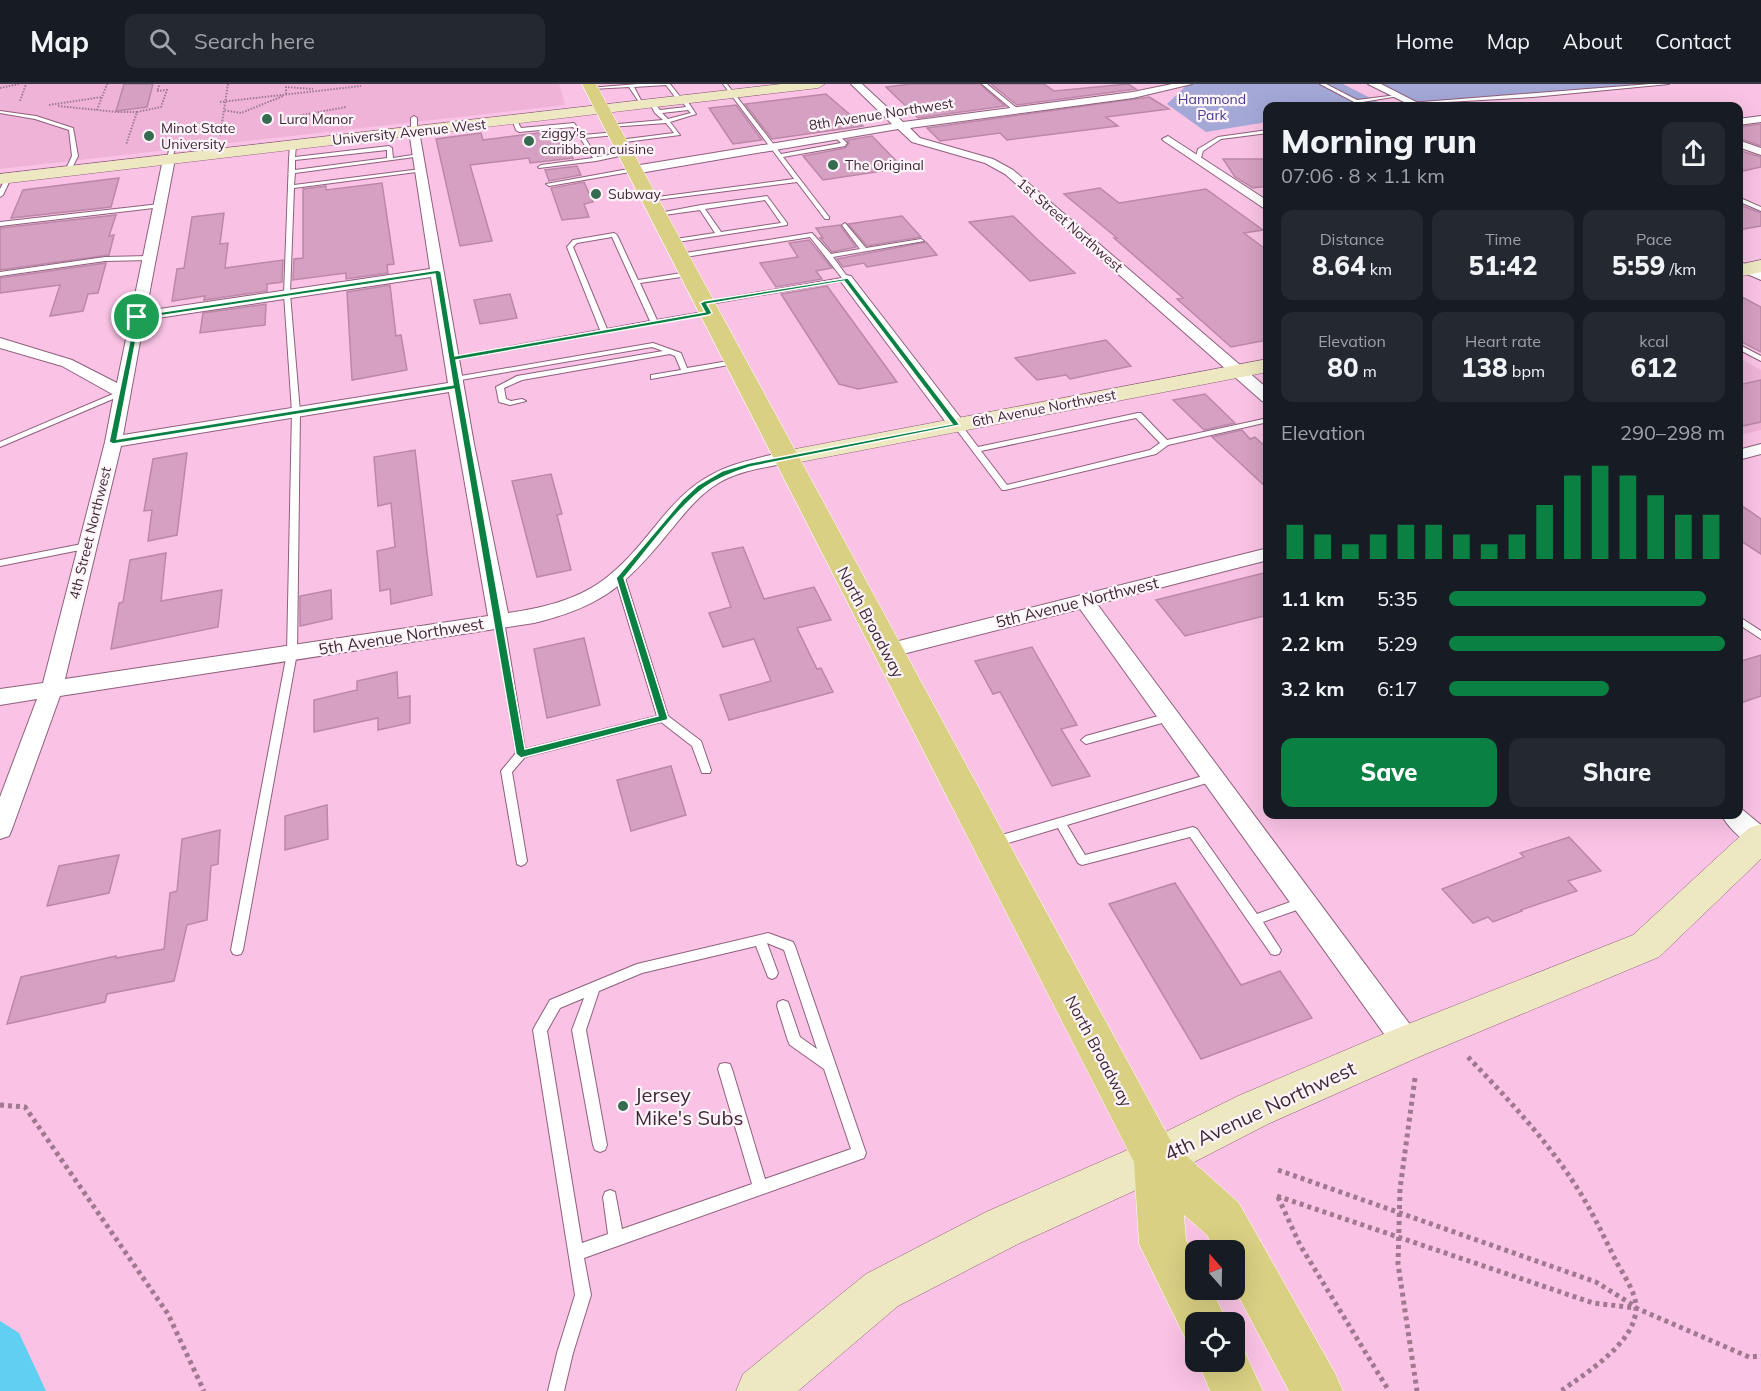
<!DOCTYPE html>
<html lang="en">
<head>
<meta charset="utf-8">
<style>
  :root { --surface:#171b24; --page:#242831; --text:#f1f3f6; --muted:#9ea1a6; --line:#363941; --accent:#0b8043 }
  body { margin:0; font-family:Mulish,sans-serif; background:var(--page); color:var(--text); height:100vh; display:flex; flex-direction:column; font-size:22px; white-space:nowrap }
  * { box-sizing:border-box; margin:0 }
  p { font-size:20px; color:var(--muted) }
  .icon { flex:none; width:33px; height:33px; fill:none; stroke:currentColor; stroke-width:2; stroke-linecap:round; stroke-linejoin:round }
  .map { position:relative; flex:1; overflow:hidden }
  .drawer { position:absolute; left:1263px; top:18px; width:480px; height:717px; display:flex; flex-direction:column; background:var(--surface); border-radius:12px; box-shadow:0 6px 24px #0002 }
  .drawer>* { flex:none }
  .needle { width:39px; rotate:340deg }
  .fabs { position:absolute; left:1185px; top:1156px; display:grid; gap:12px }
  .fabs a { display:grid; place-items:center; width:60px; height:60px; border-radius:12px; background:var(--surface); box-shadow:0 6px 24px #0002; font-size:30px }
  .pin { position:absolute; display:grid; place-items:center; width:51px; height:51px; color:#fff; margin:-26px; border:3px solid #fff; border-radius:50%; box-shadow:0 2px 6px #0007 }
  .round { display:grid; place-items:center; flex:none; width:63px; height:63px; border-radius:12px; background:var(--page) }
  .overview { display:flex; align-items:center; justify-content:space-between; height:102px; padding:0 18px }
  h1 { font-size:33px; font-weight:800; line-height:45px }
  .stats { display:grid; grid-template-columns:repeat(3,1fr); gap:9px; height:102px; padding:6px 18px }
  .stats div { display:grid; align-content:center; border-radius:12px; background:var(--page); text-align:center }
  .stats b { font-size:26px; font-weight:800 }
  .stats small { font-size:16px; font-weight:400 }
  .stats p { font-size:16px }
  .chart { height:168px; padding:12px 18px }
  .chart p { display:flex; justify-content:space-between }
  .chart svg { width:100%; height:108px; margin-top:6px; stroke:var(--accent); stroke-width:6 }
  .primary-button { display:flex; gap:12px; margin-top:auto; padding:12px 18px }
  .primary-button a { flex:1; height:69px; border-radius:12px; background:var(--accent); color:#fff; font-size:24px; font-weight:800; line-height:69px; text-align:center }
  .primary-button a+a { background:var(--page); color:var(--text) }
  ul { padding:0 18px; list-style:none; font-size:20px }
  li { display:grid; grid-template-columns:96px 72px 1fr; align-items:center; height:45px }
  li i { height:15px; border-radius:8px; background:var(--accent) }
  header { display:flex; align-items:center; gap:36px; box-sizing:border-box; height:84px; padding:0 30px; background:var(--surface); border-bottom:2px solid var(--line) }
  header strong { font-size:28px }
  nav { display:flex; gap:33px; margin-inline-start:auto; font-size:21px }
  .search { width:420px; height:54px; background:var(--page); display:flex; align-items:center; gap:15px; box-sizing:border-box; padding:0 21px; border-radius:12px; color:var(--muted); font-size:22px }
  .map>svg:first-child { display:block }
  .built { fill:#efb3d8 }
  .green { fill:#a4a8d7 }
  .water { fill:#60d0f2 }
  .building { fill:#d5a0c1; stroke:#bb88a8; stroke-width:1.5 }
  .lines { fill:none; stroke-linecap:round; stroke-linejoin:round }
  .lane-casing { stroke:#8f5f7d; stroke-width:2 }
  .street-casing { stroke:#8f5f7d; stroke-width:2 }
  .secondary-casing { stroke:#8f5f7d; stroke-width:1 }
  .primary-casing { stroke:#fff; stroke-width:1 }
  .path-far1 { stroke:#a07991; stroke-width:2; stroke-dasharray:1.5 1.5; stroke-linecap:butt }
  .path { stroke:#a07991; stroke-width:5; stroke-dasharray:4 4; stroke-linecap:butt }
  .lane { fill:#fff; fill-rule:evenodd }
  .street { fill:#fff; fill-rule:evenodd }
  .secondary { fill:#ede8c1; fill-rule:evenodd }
  .primary { fill:#dad083; fill-rule:evenodd }
  .route { fill:#0b8043; stroke:#fff; stroke-width:1.5; fill-rule:evenodd }
  .poi-dot { fill:#356b51; stroke:#fff4fa; stroke-width:2 }
  .labels { text-anchor:middle; stroke-width:4.5; stroke-linejoin:round; paint-order:stroke }
  .far-park-label { font-size:14px; fill:#423c96; stroke:#fff4fa }
  .far-street-label { font-size:14px; fill:#3d2835; stroke:#fff4fa }
  .far-poi-label { font-size:14px; fill:#3d2835; stroke:#fff4fa; text-anchor:start }
  .street-label { font-size:16px; fill:#3d2835; stroke:#fff4fa }
  .near-poi-label { font-size:20px; fill:#3d2835; stroke:#fff4fa; text-anchor:start }
  .near-street-label { font-size:20px; fill:#3d2835; stroke:#fff4fa }
</style>
</head>
<body>
<header>
<strong>Map</strong>
<div class="search"><svg class="icon" aria-label="search" viewBox="0 0 24 24"><circle cx="10" cy="10" r="6"/><path d="M15 15l6 6"/></svg>Search here</div>
<nav><a>Home</a><a>Map</a><a>About</a><a>Contact</a></nav>
</header>
<div class="map">
<svg width="1761" height="1307" viewBox="0 0 1761 1307">
  <rect width="100%" height="100%" fill="#fac3e5"/>
  <path class="built" d="M0 0H559L565 21 0 85Z
    M1738 273 1761 286V346L1739 351Z"/>
  <path class="green" d="M1188 0H1343L1384 21 1268 22 1267 38 1206 48 1167 20Z
    M1373 0H1660L1602 7 1412 19Z"/>
  <path class="water" d="M0 1237 19 1249 46 1307H0Z"/>
  <path class="building" d="M124 0H153L147 23 116 27Z
    M911 0H980L1005 22 918 34 886 3Z
    M991 0H1044L1054 7 1128 0 1136 5 1017 21Z
    M826 10 863 42 772 55 745 20Z
    M1149 13 1169 25 1106 33 1118 42 1007 56 1000 49 940 57 927 44Z
    M736 21 762 56 733 60 709 24Z
    M1761 40V62L1738 54V43Z
    M561 46 573 74 530 79 529 74 470 81 492 157 460 162 436 55 481 49 483 56Z
    M872 52 903 84 823 96 803 72 845 64 849 59 847 56Z
    M1738 66 1761 73V83L1738 88Z
    M1223 75H1268V102L1253 104 1235 93Z
    M577 82 581 91 549 97 545 86Z
    M119 94 111 123 11 134 23 106Z
    M584 98 593 118 584 120 589 133 562 136 551 104Z
    M382 99 394 180 387 181 388 189 346 195V189L293 196 294 175 303 174V105L326 102V106Z
    M1100 104 1119 119 1206 105 1263 146 1244 149 1268 167V256L1231 263 1177 215 1183 214 1114 154H1117L1064 110Z
    M1738 120 1761 129V142L1738 146Z
    M224 129 220 160 228 159 225 184 283 176 282 198 267 200V207L204 216 205 212 172 217 177 185 184 184 192 133Z
    M116 131 109 152 114 151 109 171 0 186V144Z
    M902 132 921 153 867 162 848 140Z
    M1013 132 1039 157 1075 189 1030 197 969 138Z
    M840 141 856 163 832 168 820 154H823L816 144Z
    M809 156 832 184 816 187 822 195 776 203 760 179 798 173 789 159Z
    M926 158 937 171 867 183 864 179 843 183 837 175Z
    M106 179 98 209 88 210 83 227 50 232 60 201 0 209V194Z
    M390 201 396 252 401 251 407 286 352 296 347 208Z
    M827 202 897 298 858 305 839 300 781 210Z
    M510 210 517 234 480 240 474 216Z
    M1738 211 1761 223V268L1738 256Z
    M266 220 265 241 200 249 203 229Z
    M1106 256 1131 282 1070 295 1066 291 1037 296 1015 274Z
    M1761 296V338L1738 343V301Z
    M1205 310 1235 339 1204 346 1173 316Z
    M1242 346 1250 355 1255 353 1268 365V405L1212 353Z
    M415 366 432 511 391 520 390 505 380 507 377 467 395 463 391 419 378 422 374 373Z
    M187 369 177 451 148 457 152 426 144 427 153 375Z
    M551 390 562 430 557 431 571 486 537 493 512 397Z
    M1738 419 1761 435V470L1738 455Z
    M743 463 764 515 814 503 831 536 797 544 817 585 821 584 833 608 729 636 720 611 771 597 754 555 723 563 709 529 731 523 712 469Z
    M166 469 161 517 222 506 218 543 111 565 119 519 123 518 130 476Z
    M1268 488V531L1185 552 1156 516Z
    M331 506 332 535 300 542V512Z
    M584 554 600 621 547 634 534 565Z
    M1032 563 1077 641 1061 645 1090 692 1052 702 1000 608 993 610 975 577Z
    M1761 571V612L1738 620V578Z
    M397 588 398 614 410 612V639L378 646V634L314 648V616L357 606V597Z
    M671 682 686 731 631 747 617 696Z
    M327 721 328 755 285 766V732Z
    M220 746 218 780 211 782 207 836 187 841 174 897 107 910 105 918 7 940 21 893 116 872V874L164 865 170 809 177 807 182 755Z
    M1569 753 1601 787 1568 797 1577 807 1521 826 1522 827 1493 838 1488 833 1473 839 1442 805 1524 773 1520 769Z
    M119 771 109 809 47 822 59 782Z
    M1175 799 1241 901 1280 887 1312 934 1201 975 1109 820Z"/>
  <g class="lines">
    <g class="lane-casing">
      <path id="lane" d="M638 0H670L682 15H686L696 30 670 38 680 51 617 59 619 56 674 49 666 39 610 43 607 41 663 36 655 29 649 18H653L660 26 686 23 682 17H678L666 1 634 3 643 20 641 21 629 3 591 5 589 4ZM688 26 691 29 668 35 662 29Z
        M723 0H727L781 70 841 59 834 52 837 50 847 59 845 62 783 73 829 133V135H825L797 98 648 117 647 116 650 114 794 95Z
        M982 0H987L1018 25V27H1014Z
        M1320 0H1326L1357 16 1397 11 1399 12 1356 19Z
        M1651 0H1669L1533 13 1412 20 1410 19Z
        M0 27 36 32 73 44 78 72 70 88 65 87 72 72 69 46 35 35 0 29Z
        M414 32 417 34V47L414 49 411 47V34Z
        M512 35H516L521 44 574 39 583 51 617 48 615 51 585 54 597 73 626 68 629 70 596 77 539 84 538 83 541 81 593 74 573 43 519 48 516 46Z
        M1268 46V49L1221 55 1203 67 1200 77 1195 76 1198 65 1218 53Z
        M173 59 176 61 172 75 167 76 170 61Z
        M293 59 296 61 295 73 389 62 392 64 393 74 419 70 422 72 295 89 294 101 421 85 424 87 294 104 290 210 300 328 297 569 243 866 241 870 237 871 233 870 231 866 287 569 292 328 284 210 289 75 290 61ZM387 66V74L295 86V76Z
        M634 84 636 85V87L549 102 546 100Z
        M6 93 11 94 3 111 0 113V105Z
        M767 112 787 139V141L671 159 668 157 669 156 715 149 700 126 657 132 654 130 701 121ZM765 116 781 139 721 148 705 125Z
        M1738 113 1761 123V127L1738 117Z
        M160 120 162 121V123L0 142V138Z
        M845 139 866 164 921 155 924 157 833 173 849 195 848 196 704 221 701 219 702 218 842 194 810 153 679 174 676 172 679 170 812 149 831 170 860 165 842 141Z
        M614 149 617 151 638 196 688 188 691 190 688 192 640 199 657 236 709 227 712 229 711 230 449 277 448 275 452 273 600 246 567 163 573 156ZM612 153 650 237 607 245 573 163 577 159Z
        M105 173 149 172 152 174 149 176 105 177 0 192V188Z
        M653 259 681 269 687 284 734 276 738 278 734 280 651 295V291L681 286 675 272 670 270 522 296 504 304 506 315 511 317 522 315 526 317 510 321 499 318 496 303 517 292 663 267 652 263 455 297 451 295 455 293Z
        M1738 260 1761 272V277L1738 265Z
        M120 307 127 309 0 363V358Z
        M1138 329H1141L1167 356 1268 334V338L1168 361 1156 370 1005 406H1002L953 341 954 339H960L978 363ZM1136 334 1160 359 1150 366 1007 401 981 367Z
        M87 459 91 462 90 464 0 482V476Z
        M620 491 625 494 668 632 701 657 711 686 710 689H702L692 662 661 638 525 673 512 688 527 777 525 780 521 782 517 780 501 687 516 669 494 537 499 534 504 537 525 665 657 632 615 494Z
        M1738 532 1761 547V555L1738 540Z
        M1169 629 1174 633 1173 636 1086 660 1081 656 1086 652Z
        M1213 689 1217 690 1218 693 1217 696 1067 741 1085 771 1193 743 1197 745 1257 830 1304 813 1308 814 1310 818 1308 822 1263 838 1281 866 1279 870 1275 871 1271 870 1190 753 1082 781 1078 779 1058 744 995 763 991 761 989 758 991 755 995 753Z
        M768 849 793 858 795 862 866 1069 864 1074 584 1174 591 1211 573 1269 564 1307H548L557 1269 575 1211 533 946 535 942 550 916 637 880ZM767 859 784 866 817 965 800 953 788 918 783 916 778 918 777 922 788 957 790 961 824 985 851 1065 765 1095 732 985 730 980 725 979 720 980 718 985 752 1100 622 1145 615 1108 610 1106 605 1108 603 1113 608 1150 582 1159 547 947 560 924 584 914 572 946 593 1061 595 1066 600 1068 605 1066 607 1061 586 946 599 907 642 889 756 862 768 893 772 895 776 893 778 889Z"/>
    </g>
    <g class="street-casing">
      <path id="street" d="M851 0H862L903 38 1133 8 1172 0H1192L1133 14 910 44 920 54 993 75 1013 86 1268 305V319L1262 317 1005 90 985 79 912 58 898 45 634 90 628 86 634 82 892 40Z
        M1368 0H1381L1424 22H1412Z
        M1761 32V38L1738 41V35Z
        M414 44 419 47 474 360 508 529C541 524 574 517 602 497 661 453 669 395 751 376 763 373 779 367 791 370L794 374 791 378C766 384 739 386 717 400 696 413 681 434 665 453 623 504 599 523 534 539L60 612 12 745 9 752 0 755V713L37 615 0 621V605L43 599 105 358 114 311 62 282 0 264V254L72 276 117 299 163 75 169 72 175 75 146 227 430 185 409 47ZM431 193 448 299 123 351 144 236ZM449 308 488 532 65 595 121 362Z
        M1168 52 1268 117V127L1164 57 1162 55Z
        M1738 56 1761 64V71L1738 63Z
        M1738 177 1761 187V196L1738 186Z
        M846 191 851 192 963 337 965 341 963 345H951L839 195Z
        M1761 360V370L1738 376V366Z
        M1268 464V476L1097 520 1417 950 1421 959 1417 968 1407 972 1397 968 1080 525 887 574 880 572 877 567 880 562 887 560Z
        M1738 722 1761 741V765C1747 762 1728 744 1721 730H1738Z"/>
    </g>
    <g class="secondary-casing">
      <path id="secondary" d="M781 0H825L818 4 0 100V90Z
        M1761 176V188L1738 193V181Z
        M1268 275V288L785 381 776 379 773 374 776 369 785 367Z
        M1761 740V775L1659 873 1421 972 1268 1040 1171 1090 1018 1160 898 1222 798 1307H736L743 1290 866 1190 986 1128 1141 1060 1238 1012 1393 946 1633 851 1749 744Z"/>
    </g>
    <g class="primary-casing">
      <path id="primary" d="M582 0H596L1172 1059 1239 1119 1335 1289 1343 1307H1289L1234 1204V1167H1215L1207 1151 1184 1131 1186 1156 1196 1174V1206H1212L1228 1239H1196V1261L1186 1256 1139 1160 1134 1078Z
        M1234 1258 1241 1260 1263 1307H1210L1198 1278H1234Z"/>
    </g>
    <path class="path-far1" d="M228 0 224 26 241 29 283 12
      M0 4 19 0
      M286 10V3L313 5
      M20 17 26 0
      M220 18 361 2
      M49 21 102 13
      M58 22 117 28H137L126 61
      M97 26 107 0
      M137 28 161 23 167 6 157 7 160 0
      M291 33 346 23
      M220 52 224 26"/>
    <path class="path" d="M1468 973C1506 1013 1544 1053 1574 1099 1590 1123 1602 1149 1615 1175 1622 1189 1637 1209 1636 1225 1635 1259 1586 1289 1561 1307
      M1415 994 1400 1105 1398 1180 1417 1307
      M0 1021 25 1023 168 1230 204 1307
      M1278 1086 1596 1198 1636 1223
      M1277 1112 1593 1219 1636 1224 1749 1273 1761 1272
      M1278 1113 1300 1161 1389 1307"/>
    <use href="#lane" class="lane"/>
    <use href="#street" class="street"/>
    <use href="#secondary" class="secondary"/>
    <use href="#primary" class="primary"/>
  </g>
  <path class="route" d="M438 186 441 188 455 272 705 228 700 219 704 217 848 194 960 341 750 383C734 388 718 394 704 404 678 423 646 468 624 494L668 634 667 636 521 674 516 670 454 305 113 360 109 358 135 232ZM435 190 453 301 117 355 140 235ZM844 197 952 340 749 379 722 387 698 401 682 416 616 494 658 632 525 665 456 276 709 231 712 229 707 220Z"/>
  <g class="poi-dot">
    <circle cx="267" cy="35" r="6"/>
    <circle cx="149" cy="52" r="6"/>
    <circle cx="529" cy="57" r="6"/>
    <circle cx="833" cy="81" r="6"/>
    <circle cx="596" cy="110" r="6"/>
    <circle cx="623" cy="1022" r="6"/>
  </g>
  <g class="labels">
    <g class="far-park-label">
      <text x="1212" y="20">Hammond<tspan x="1212" dy="16">Park</tspan></text>
    </g>
    <g class="far-street-label">
      <text transform="translate(881 30) rotate(-9)" y="5">8th Avenue Northwest</text>
      <text transform="translate(409 48) rotate(-6)" y="5">University Avenue West</text>
      <text transform="translate(1070 141) rotate(41)" y="5">1st Street Northwest</text>
      <text transform="translate(1044 324) rotate(-11)" y="5">6th Avenue Northwest</text>
      <text transform="translate(90 449) rotate(-76)" y="5">4th Street Northwest</text>
    </g>
    <g class="far-poi-label">
      <text x="279" y="40">Lura Manor</text>
      <text x="161" y="49">Minot State<tspan x="161" dy="16">University</tspan></text>
      <text x="541" y="54">ziggy's<tspan x="541" dy="16">caribbean cuisine</tspan></text>
      <text x="845" y="86">The Original</text>
      <text x="608" y="115">Subway</text>
    </g>
    <g class="street-label">
      <text transform="translate(1077 518) rotate(-14)" y="6">5th Avenue Northwest</text>
      <text transform="translate(871 538) rotate(62)" y="6">North Broadway</text>
      <text transform="translate(401 552) rotate(-9)" y="6">5th Avenue Northwest</text>
      <text transform="translate(1099 967) rotate(62)" y="6">North Broadway</text>
    </g>
    <g class="near-poi-label">
      <text x="635" y="1018">Jersey<tspan x="635" dy="23">Mike's Subs</tspan></text>
    </g>
    <g class="near-street-label">
      <text transform="translate(1260 1027) rotate(-25)" y="7">4th Avenue Northwest</text>
    </g>
  </g>
</svg>
<div class="fabs">
<a><svg class="needle" viewBox="-14 -14 28 28"><path d="M0-13l5 13h-10z" fill="#e53935"/><path d="M0 13l5-13h-10z" fill="#9ea1a6"/></svg></a>
<a><svg class="icon" aria-label="locate" viewBox="0 0 24 24"><circle cx="12" cy="12" r="6"/><path d="M12 2v4M12 18v4M2 12h4M18 12h4"/></svg></a>
</div>
<div class="pin" style="left:137px;top:233px;background:#1e9e55"><svg class="icon" aria-label="arrive" viewBox="0 0 24 24"><path d="M6 21V4h12l-3 4 3 4H6"/></svg></div>
<section class="drawer">
<div class="overview"><div><h1>Morning run</h1><p>07:06 · 8 × 1.1 km</p></div><a class="round"><svg class="icon" aria-label="share" viewBox="0 0 24 24"><path d="M12 15V3M7 8l5-5 5 5M5 13v7h14v-7"/></svg></a></div>
<div class="stats">
<div><p>Distance</p><b>8.64<small> km</small></b></div>
<div><p>Time</p><b>51:42</b></div>
<div><p>Pace</p><b>5:59<small> /km</small></b></div>
</div>
<div class="stats">
<div><p>Elevation</p><b>80<small> m</small></b></div>
<div><p>Heart rate</p><b>138<small> bpm</small></b></div>
<div><p>kcal</p><b>612</b></div>
</div>
<div class="chart"><p><span>Elevation</span>290–298 m</p>
<svg viewBox="0 0 160 44" preserveAspectRatio="none"><path d="M5 44V30M15 44V34M25 44V38M35 44V34M45 44V30M55 44V30M65 44V34M75 44V38M85 44V34M95 44V22M105 44V10M115 44V6M125 44V10M135 44V18M145 44V26M155 44V26"/></svg>
</div>
<ul>
<li><b>1.1 km</b>5:35<i style="width:93%"></i></li>
<li><b>2.2 km</b>5:29<i style="width:100%"></i></li>
<li><b>3.2 km</b>6:17<i style="width:58%"></i></li>
</ul>
<div class="primary-button"><a>Save</a><a>Share</a></div>
</section>
</div>
</body>
</html>
